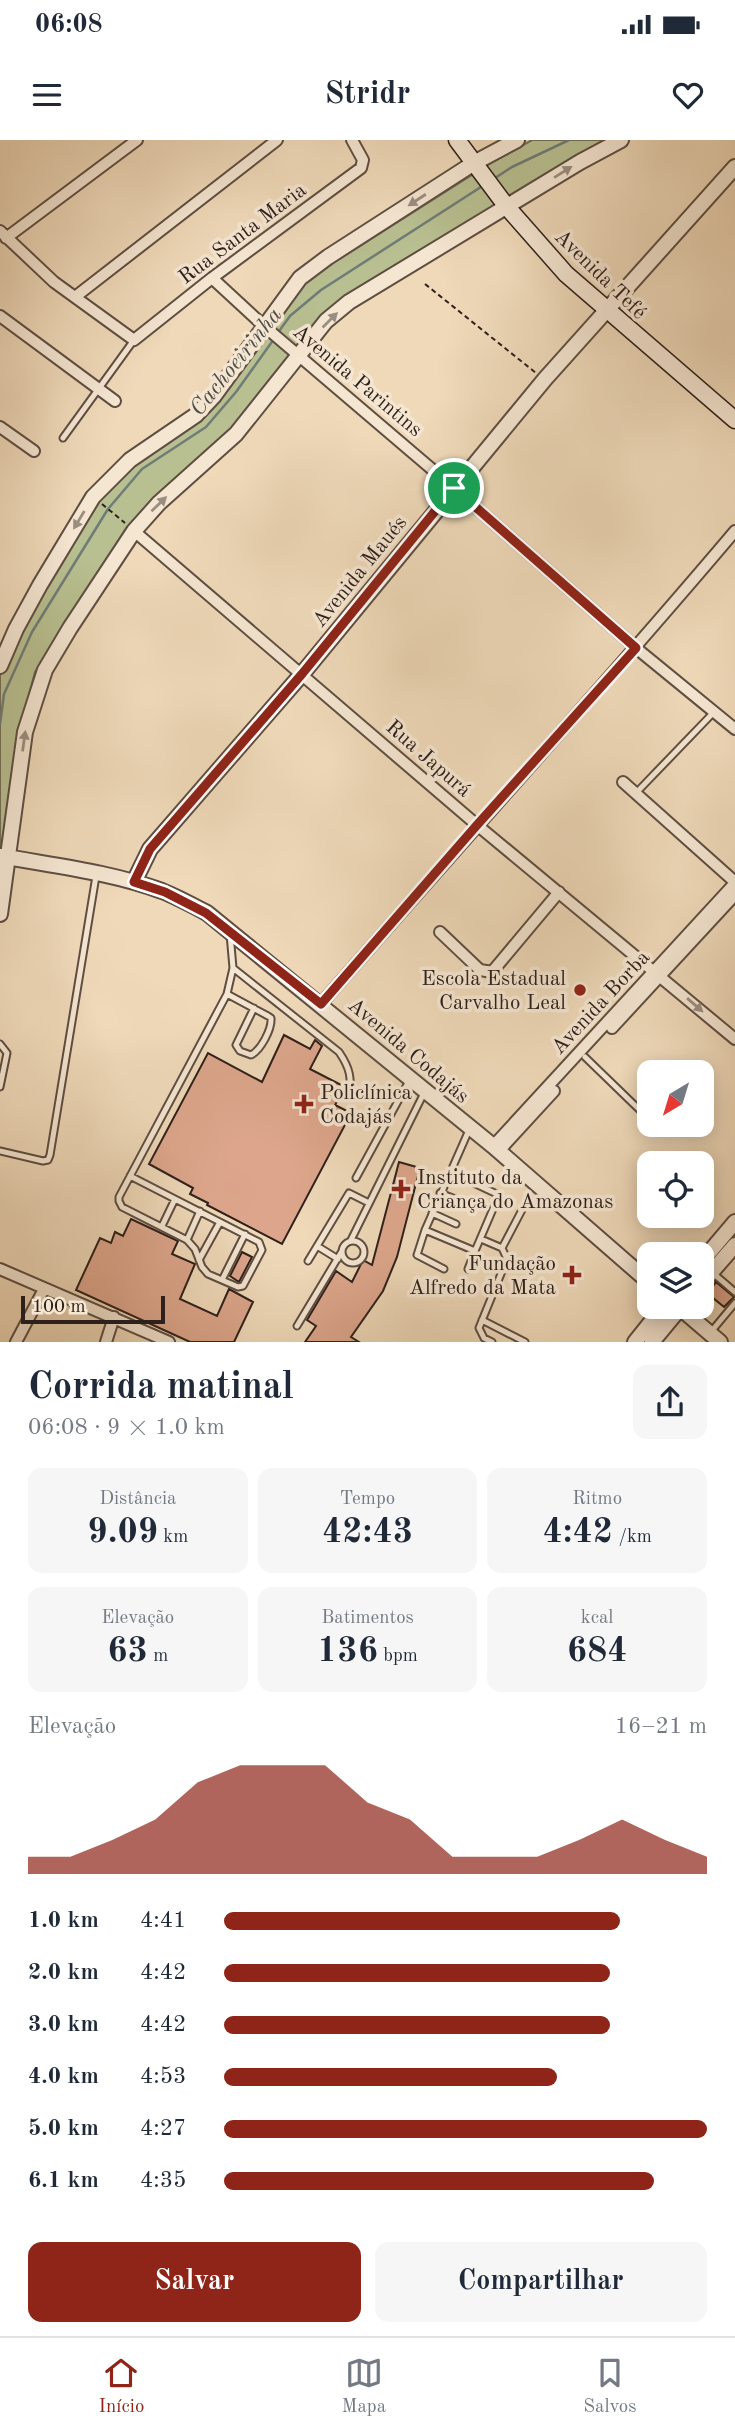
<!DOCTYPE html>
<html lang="pt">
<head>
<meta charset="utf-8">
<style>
  :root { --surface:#fff; --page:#f6f6f7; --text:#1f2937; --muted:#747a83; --line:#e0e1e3; --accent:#8f2418 }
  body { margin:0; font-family:"Old Standard TT",serif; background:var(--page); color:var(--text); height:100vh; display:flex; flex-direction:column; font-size:26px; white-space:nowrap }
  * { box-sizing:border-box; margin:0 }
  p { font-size:23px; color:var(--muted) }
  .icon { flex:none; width:38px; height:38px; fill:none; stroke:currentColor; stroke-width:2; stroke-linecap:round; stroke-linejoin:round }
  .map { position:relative; height:1202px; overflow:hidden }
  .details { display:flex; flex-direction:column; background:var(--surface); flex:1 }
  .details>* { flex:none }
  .needle { width:46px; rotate:218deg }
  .tools { position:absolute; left:637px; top:920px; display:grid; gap:14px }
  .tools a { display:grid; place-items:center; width:77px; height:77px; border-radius:14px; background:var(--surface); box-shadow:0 4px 18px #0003; font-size:35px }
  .scale { position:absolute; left:21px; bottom:18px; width:144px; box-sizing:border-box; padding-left:7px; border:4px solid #2e201b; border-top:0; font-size:19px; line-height:24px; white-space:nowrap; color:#2e201b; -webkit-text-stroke:5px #f5e6d2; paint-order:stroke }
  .pin { position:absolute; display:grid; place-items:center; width:60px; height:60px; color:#fff; margin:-30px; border:4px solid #fff; border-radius:50%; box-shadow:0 2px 7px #0007 }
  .round { display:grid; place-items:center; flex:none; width:74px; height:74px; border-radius:14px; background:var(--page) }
  .head { display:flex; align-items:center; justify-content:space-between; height:119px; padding:0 28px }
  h1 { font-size:38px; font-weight:600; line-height:52px }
  .metrics { display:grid; grid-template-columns:repeat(3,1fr); gap:10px; height:119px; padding:7px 28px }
  .metrics div { display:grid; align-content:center; border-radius:14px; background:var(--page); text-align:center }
  .metrics b { font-size:35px; font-weight:600 }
  .metrics small { font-size:19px; font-weight:400 }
  .metrics p { font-size:19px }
  .chart { height:196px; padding:14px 28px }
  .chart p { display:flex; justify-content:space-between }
  .chart svg { width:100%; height:126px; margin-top:7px; fill:var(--accent); opacity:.7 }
  .action { display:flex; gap:14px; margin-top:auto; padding:14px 28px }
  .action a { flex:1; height:80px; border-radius:14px; background:var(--accent); color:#fff; font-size:28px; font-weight:600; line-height:80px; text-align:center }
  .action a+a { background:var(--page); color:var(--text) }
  ul { padding:0 28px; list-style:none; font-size:23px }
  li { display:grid; grid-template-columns:112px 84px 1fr; align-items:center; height:52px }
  li i { height:18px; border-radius:9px; background:var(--accent) }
  .status { display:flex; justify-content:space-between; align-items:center; height:49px; padding:0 35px; background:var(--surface); direction:ltr }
  .status svg { height:19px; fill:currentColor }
  header { display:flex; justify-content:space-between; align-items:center; height:91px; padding:0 28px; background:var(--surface); font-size:32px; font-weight:600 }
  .dock { display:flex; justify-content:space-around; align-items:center; height:98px; border-top:2px solid var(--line); background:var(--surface); font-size:19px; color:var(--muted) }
  .dock a { display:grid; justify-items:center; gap:4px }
  .dock .active { color:var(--accent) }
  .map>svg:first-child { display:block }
  .green { fill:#b8bf90; stroke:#737056; stroke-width:2 }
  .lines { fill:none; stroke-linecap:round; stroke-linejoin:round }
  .stream { stroke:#6f7c77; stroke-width:2.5 }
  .building { fill:#dda68c; stroke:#2e201b; stroke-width:2 }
  .service-casing { stroke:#5e4e42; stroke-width:9 }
  .minor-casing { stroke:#5e4e42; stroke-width:14 }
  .tertiary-casing { stroke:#5e4e42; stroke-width:18 }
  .secondary-casing { stroke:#2e201b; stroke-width:19 }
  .path { stroke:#2e201b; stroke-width:2; stroke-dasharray:5 3.5; stroke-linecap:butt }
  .service { stroke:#f5e6d2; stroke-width:5 }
  .minor { stroke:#f5e6d2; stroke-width:10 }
  .tertiary { stroke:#f5e6d2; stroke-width:14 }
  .secondary { stroke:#f5e6d2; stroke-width:16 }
  .oneway { fill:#9b8d80 }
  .route-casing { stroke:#fff; stroke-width:14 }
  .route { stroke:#8f2418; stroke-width:9 }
  .poi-dot { fill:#8f2418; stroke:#f5e6d2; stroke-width:2.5 }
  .labels { text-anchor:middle; stroke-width:7; stroke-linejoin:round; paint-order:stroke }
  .street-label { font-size:21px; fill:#2e201b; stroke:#f5e6d2 }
  .poi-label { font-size:21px; fill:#2e201b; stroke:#f5e6d2; text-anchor:end }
  .water-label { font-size:23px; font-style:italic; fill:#4e4e49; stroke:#f5e6d2 }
</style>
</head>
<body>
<div class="status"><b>06:08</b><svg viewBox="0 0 49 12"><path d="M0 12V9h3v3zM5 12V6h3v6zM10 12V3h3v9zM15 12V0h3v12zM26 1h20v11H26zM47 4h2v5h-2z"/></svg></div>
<header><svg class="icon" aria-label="menu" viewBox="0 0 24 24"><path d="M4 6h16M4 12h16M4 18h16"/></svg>Stridr<svg class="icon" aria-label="heart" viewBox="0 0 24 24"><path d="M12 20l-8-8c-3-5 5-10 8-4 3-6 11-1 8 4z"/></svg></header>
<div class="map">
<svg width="735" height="1202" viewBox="0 0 735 1202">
  <rect width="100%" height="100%" fill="#efd9b9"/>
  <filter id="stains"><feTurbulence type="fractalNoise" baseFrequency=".00286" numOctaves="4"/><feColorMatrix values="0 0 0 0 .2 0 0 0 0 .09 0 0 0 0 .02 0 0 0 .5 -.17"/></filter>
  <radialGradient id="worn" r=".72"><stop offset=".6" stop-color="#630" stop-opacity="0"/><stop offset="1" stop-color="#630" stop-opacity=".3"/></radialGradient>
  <path class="green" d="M532 0H613L357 153 206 318 155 357 127 387 35 532 16 604 0 719V533L24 483 98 361 140 321 190 287 296 153 311 137 494 21Z"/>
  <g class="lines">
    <path class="stream" d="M492 40 512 27 569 0
      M277 194 290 176 321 150 484 45
      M0 584 4 554 32 492 108 369 142 329 206 287 236 252 274 199"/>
  </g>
  <path class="building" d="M284 895 310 909 315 900 322 906 310 929 345 947 335 965 347 971 342 981 346 983 282 1104 207 1065 208 1063 190 1054 193 1048 149 1024 208 913 262 942Z
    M399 1022 420 1028 397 1117 383 1151 351 1197 359 1202H305L316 1186 307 1180 336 1131 352 1142 363 1120 372 1125Z
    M131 1079 178 1101 172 1114 195 1124 180 1159 217 1176 229 1149 253 1162 234 1202H190L76 1150 100 1098 111 1103 115 1092 123 1096Z
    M242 1112 252 1117 239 1142 230 1136Z
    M716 1142 734 1157 724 1167 707 1153Z"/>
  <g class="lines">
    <g class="service-casing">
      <path id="service" d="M63 298 134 200
        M636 653 714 572
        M233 828 339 912C350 928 352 938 349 957
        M227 854 268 876 271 878C272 889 261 910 251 915L240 911 236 905 254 868
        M0 904 7 913 0 947
        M585 917 649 979
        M0 1011 43 1021 48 1020 50 1015 96 736
        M450 1032 499 1055 475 1111 425 1090 469 990
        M130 1036 259 1102 262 1110 243 1146 238 1147 208 1134 202 1127 195 1109 187 1100 122 1067 119 1061V1057L227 854 233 828 230 794
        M356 1038 409 941
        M440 1053 475 1067
        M432 1073 456 1084
        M162 1086 175 1059
        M425 1090 417 1115 444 1129
        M481 1099 502 1108 507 1119 479 1188 484 1198 492 1202
        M187 1100 200 1071
        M351 1100 424 953
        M342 1112a11 11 0 1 1 22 0a11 11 0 1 1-22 0Z
        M317 1106 338 1119
        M502 1108 523 1068
        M199 1120 220 1082
        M308 1121 349 1053 369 1063
        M468 1129 475 1111
        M714 1134 735 1152
        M222 1140 245 1094
        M482 1180 525 1202
        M297 1186 342 1111
        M710 1193 735 1163"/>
    </g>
    <g class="minor-casing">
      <path id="minor" d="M0 91 54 142 134 200 212 138 361 28 363 20 352 0
        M6 98 137 0
        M212 138 264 186 454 348 636 508 735 589
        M75 157 277 0
        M0 176 115 261
        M0 287 34 311
        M134 391 477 685 735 899
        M623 642 735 742
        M440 792 480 830 492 832 559 752
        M321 864C458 706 600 551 735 391
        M612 888 735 755
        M493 1006 735 743
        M499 1011 554 951
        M0 1129 169 1202
        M16 1202 44 1149
        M106 1202 114 1177"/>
    </g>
    <g class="tertiary-casing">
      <path id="tertiary" d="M0 526 16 489 40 445 93 357 130 320 196 275 214 256 300 138 328 117 474 23 517 0
        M1 716C55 726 110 732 162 751 177 757 192 765 207 773L493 1006 649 1142
        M134 742 150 709 302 534 545 239 735 27
        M0 774 25 592 45 530 70 488 134 391 159 363 236 294 326 181 349 162 580 22 621 0
        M702 1121 735 1082
        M702 1143 735 1105
        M679 1167 720 1202
        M635 1202 663 1167
        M652 1202 681 1167"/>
    </g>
    <g class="secondary-casing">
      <path id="secondary" d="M457 0 507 67 566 134 735 280"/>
    </g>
    <path class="path" d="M425 144 536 233
      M102 364 125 383"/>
    <use href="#service" class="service"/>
    <use href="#minor" class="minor"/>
    <use href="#tertiary" class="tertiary"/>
    <use href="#secondary" class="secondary"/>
  </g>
  <defs><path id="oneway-solid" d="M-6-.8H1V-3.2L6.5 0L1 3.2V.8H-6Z" transform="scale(1.75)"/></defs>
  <g class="oneway">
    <use href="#oneway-solid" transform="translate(563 32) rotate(-32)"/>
    <use href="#oneway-solid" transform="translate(417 60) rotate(147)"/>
    <use href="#oneway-solid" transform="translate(330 180) rotate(-45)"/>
    <use href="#oneway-solid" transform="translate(159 364) rotate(-44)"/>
    <use href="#oneway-solid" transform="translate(79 380) rotate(121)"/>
    <use href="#oneway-solid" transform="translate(24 601) rotate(-82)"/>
    <use href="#oneway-solid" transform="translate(695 865) rotate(41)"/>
  </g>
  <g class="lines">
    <g class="route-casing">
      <path id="route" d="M454 348 636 508 477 685 321 864 206 773 165 752 134 742 150 709 302 534Z"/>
    </g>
    <use href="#route" class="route"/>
  </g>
  <g class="poi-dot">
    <circle cx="580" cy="850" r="7"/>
    <path d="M300.5 953.5h7v7h7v7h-7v7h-7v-7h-7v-7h7z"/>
    <path d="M397.5 1038.5h7v7h7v7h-7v7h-7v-7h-7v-7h7z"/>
    <path d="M568.5 1124.5h7v7h7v7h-7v7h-7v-7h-7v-7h7z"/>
  </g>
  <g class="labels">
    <g class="street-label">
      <text transform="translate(242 93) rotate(-37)" y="7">Rua Santa Maria</text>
      <text transform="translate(601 134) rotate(44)" y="7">Avenida Tefé</text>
      <text transform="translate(358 240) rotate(40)" y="7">Avenida Parintins</text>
      <text transform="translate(359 431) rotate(-51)" y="7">Avenida Maués</text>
      <text transform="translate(429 618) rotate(41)" y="7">Rua Japurá</text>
      <text transform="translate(600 862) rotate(-47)" y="7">Avenida Borba</text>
      <text transform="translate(409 910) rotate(40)" y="7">Avenida Codajás</text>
    </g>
    <g class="poi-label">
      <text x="566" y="845">Escola Estadual<tspan x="566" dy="24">Carvalho Leal</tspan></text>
      <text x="320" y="959" text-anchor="start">Policlínica<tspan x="320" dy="24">Codajás</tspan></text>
      <text x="417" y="1044" text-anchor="start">Instituto da<tspan x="417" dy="24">Criança do Amazonas</tspan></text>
      <text x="556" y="1130">Fundação<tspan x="556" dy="24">Alfredo da Mata</tspan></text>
    </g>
    <g class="water-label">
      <text transform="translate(235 221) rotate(-51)" y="8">Cachoeirinha</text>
    </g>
  </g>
  <rect width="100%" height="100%" filter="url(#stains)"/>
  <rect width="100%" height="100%" fill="url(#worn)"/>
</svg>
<div class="tools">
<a><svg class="needle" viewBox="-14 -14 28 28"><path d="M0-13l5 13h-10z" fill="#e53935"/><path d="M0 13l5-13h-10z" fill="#747a83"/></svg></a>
<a><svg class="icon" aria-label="locate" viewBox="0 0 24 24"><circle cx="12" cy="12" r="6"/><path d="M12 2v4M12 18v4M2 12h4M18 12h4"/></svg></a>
<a><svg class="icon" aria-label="layers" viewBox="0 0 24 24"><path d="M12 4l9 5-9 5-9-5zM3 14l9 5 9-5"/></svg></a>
</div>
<div class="scale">100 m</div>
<div class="pin" style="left:454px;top:348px;background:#1e9e55"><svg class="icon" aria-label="arrive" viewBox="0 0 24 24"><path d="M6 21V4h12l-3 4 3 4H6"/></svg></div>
</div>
<section class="details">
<div class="head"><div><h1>Corrida matinal</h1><p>06:08 · 9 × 1.0 km</p></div><a class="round"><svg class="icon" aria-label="share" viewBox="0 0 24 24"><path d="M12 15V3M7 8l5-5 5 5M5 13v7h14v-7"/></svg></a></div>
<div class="metrics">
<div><p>Distância</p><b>9.09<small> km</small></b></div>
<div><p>Tempo</p><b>42:43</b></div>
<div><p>Ritmo</p><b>4:42<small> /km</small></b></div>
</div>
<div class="metrics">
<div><p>Elevação</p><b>63<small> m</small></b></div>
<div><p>Batimentos</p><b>136<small> bpm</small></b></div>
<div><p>kcal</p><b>684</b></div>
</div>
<div class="chart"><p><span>Elevação</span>16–21 m</p>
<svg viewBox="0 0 160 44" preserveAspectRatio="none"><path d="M0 44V38L10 38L20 32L30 25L40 12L50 6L60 6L70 6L80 19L90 25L100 38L110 38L120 38L130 32L140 25L150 32L160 38V44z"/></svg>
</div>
<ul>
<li><b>1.0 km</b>4:41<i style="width:82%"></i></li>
<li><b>2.0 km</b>4:42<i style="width:80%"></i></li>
<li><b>3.0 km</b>4:42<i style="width:80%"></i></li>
<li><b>4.0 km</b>4:53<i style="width:69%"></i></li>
<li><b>5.0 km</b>4:27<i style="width:100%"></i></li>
<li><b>6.1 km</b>4:35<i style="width:89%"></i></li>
</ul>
<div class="action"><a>Salvar</a><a>Compartilhar</a></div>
</section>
<nav class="dock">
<a class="active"><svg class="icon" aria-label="home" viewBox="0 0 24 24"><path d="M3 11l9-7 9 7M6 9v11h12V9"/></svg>Início</a>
<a><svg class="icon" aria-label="map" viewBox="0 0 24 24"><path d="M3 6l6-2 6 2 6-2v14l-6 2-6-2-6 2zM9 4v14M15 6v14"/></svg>Mapa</a>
<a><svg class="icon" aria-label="saved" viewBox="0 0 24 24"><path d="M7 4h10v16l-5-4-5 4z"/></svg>Salvos</a>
</nav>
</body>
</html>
